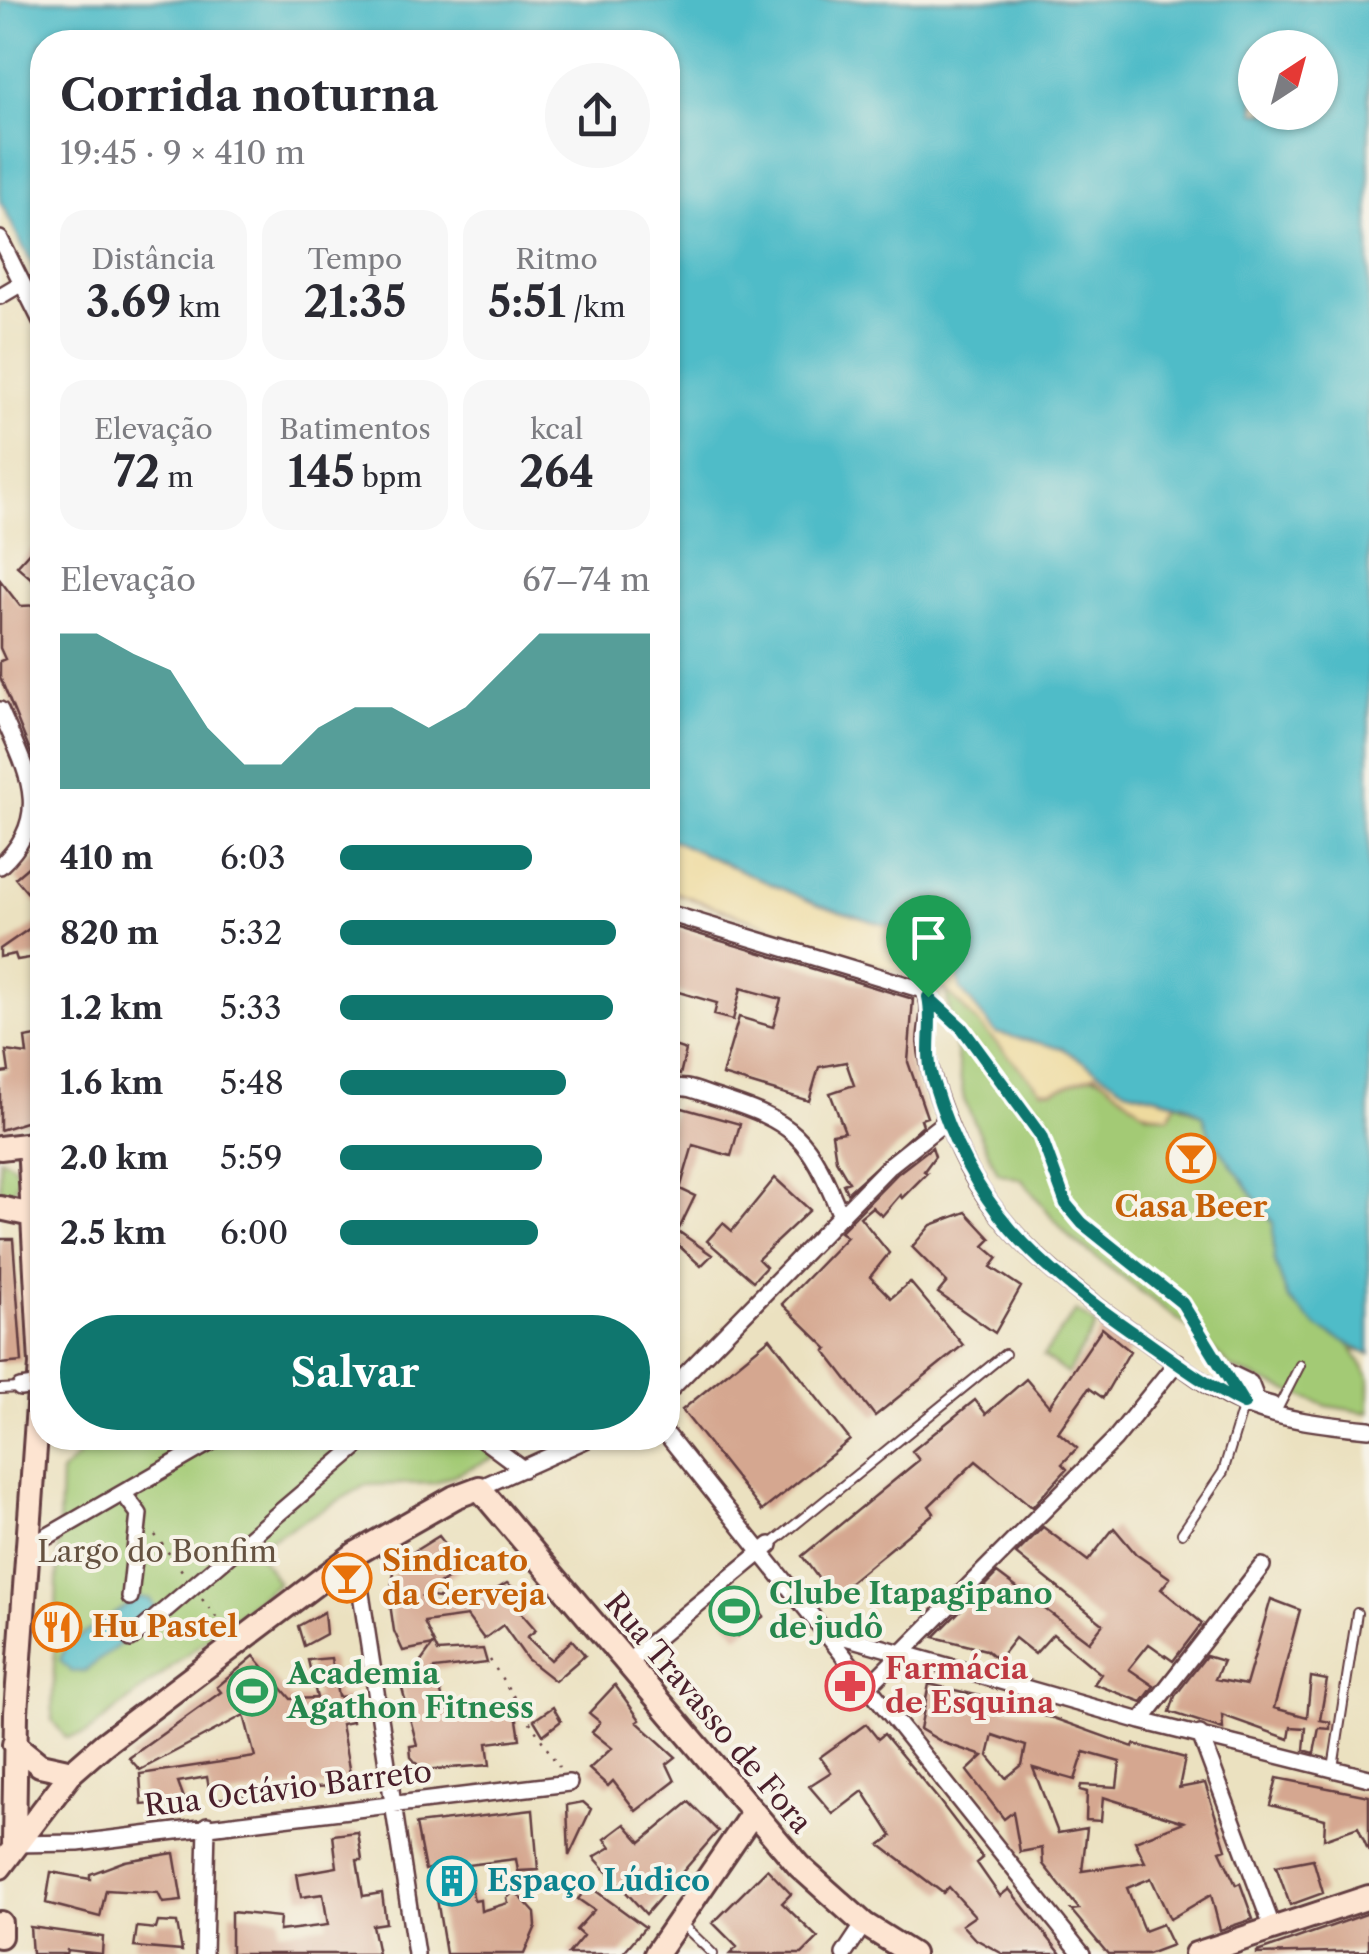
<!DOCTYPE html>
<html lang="pt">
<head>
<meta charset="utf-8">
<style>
  :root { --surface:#fff; --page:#f7f7f7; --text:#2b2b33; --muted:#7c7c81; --accent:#0f766e }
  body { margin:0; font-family:"Libre Caslon Text",serif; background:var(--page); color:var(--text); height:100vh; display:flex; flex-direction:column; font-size:38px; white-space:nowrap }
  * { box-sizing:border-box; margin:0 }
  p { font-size:32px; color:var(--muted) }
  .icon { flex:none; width:55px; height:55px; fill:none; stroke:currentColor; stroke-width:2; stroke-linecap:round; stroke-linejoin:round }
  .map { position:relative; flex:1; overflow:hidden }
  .sheet { position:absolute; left:30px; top:30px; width:650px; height:1420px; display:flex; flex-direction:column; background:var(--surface); border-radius:40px; box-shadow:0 2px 8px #0004 }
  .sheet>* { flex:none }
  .needle { width:65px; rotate:36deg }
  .controls { position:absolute; left:1238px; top:30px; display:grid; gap:20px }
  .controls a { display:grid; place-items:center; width:100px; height:100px; border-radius:50%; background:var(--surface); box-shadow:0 2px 8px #0004; font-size:50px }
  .pin { position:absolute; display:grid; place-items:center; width:85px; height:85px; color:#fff; margin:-102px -42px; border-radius:50% 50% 50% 0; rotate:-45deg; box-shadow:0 0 10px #0007 }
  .pin .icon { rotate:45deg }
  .round { display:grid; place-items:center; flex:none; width:105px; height:105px; border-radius:52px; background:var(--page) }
  .headline { display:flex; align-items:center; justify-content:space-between; height:170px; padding:0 30px }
  h1 { font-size:45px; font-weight:700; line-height:75px }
  .figures { display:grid; grid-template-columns:repeat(3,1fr); gap:15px; height:170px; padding:10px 30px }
  .figures div { display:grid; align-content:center; border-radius:25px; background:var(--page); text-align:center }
  .figures b { font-size:42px; font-weight:700 }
  .figures small { font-size:28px; font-weight:400 }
  .figures p { font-size:28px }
  .chart { height:280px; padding:20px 30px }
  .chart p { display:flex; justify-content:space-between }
  .chart svg { width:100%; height:180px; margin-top:10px; fill:var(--accent); opacity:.7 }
  .button { display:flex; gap:20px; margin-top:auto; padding:20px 30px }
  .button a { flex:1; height:115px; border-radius:60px; background:var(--accent); color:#fff; font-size:40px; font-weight:700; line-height:115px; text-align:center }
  ul { padding:0 30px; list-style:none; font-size:32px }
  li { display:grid; grid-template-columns:160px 120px 1fr; align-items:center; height:75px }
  li i { height:25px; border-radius:12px; background:var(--accent) }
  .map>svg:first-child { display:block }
  .green { fill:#a3ca75; stroke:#767450; stroke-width:2.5 }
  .sand { fill:#eeda9e; stroke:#9c7c64; stroke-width:2.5 }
  .water { fill:#4fbcc8; stroke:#4c6e7a; stroke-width:2.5; fill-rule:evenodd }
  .building { fill:#d5a790; fill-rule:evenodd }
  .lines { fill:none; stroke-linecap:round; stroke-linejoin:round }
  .lane-casing { stroke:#623c41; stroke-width:12 }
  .street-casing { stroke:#623c41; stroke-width:20 }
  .secondary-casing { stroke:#623c41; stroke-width:28 }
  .path { stroke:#623c41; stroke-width:2.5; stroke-dasharray:2.5 8; stroke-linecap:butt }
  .lane { stroke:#fff; stroke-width:8 }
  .street { stroke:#fff; stroke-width:15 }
  .secondary { stroke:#fde4d1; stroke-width:22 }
  .route-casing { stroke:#fff; stroke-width:20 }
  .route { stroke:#0f766e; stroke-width:12 }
  .labels { text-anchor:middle; stroke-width:8; stroke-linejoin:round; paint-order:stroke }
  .food-label { font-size:30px; font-weight:bold; fill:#c56008; stroke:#f7f3e8; text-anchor:start }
  .park-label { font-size:30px; fill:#655241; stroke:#f7f3e8 }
  .leisure-label { font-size:30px; font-weight:bold; fill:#27864d; stroke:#f7f3e8; text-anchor:start }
  .health-label { font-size:30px; font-weight:bold; fill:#be3a42; stroke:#f7f3e8; text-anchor:start }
  .street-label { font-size:30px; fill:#4a1f2b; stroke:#f7f3e8 }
  .culture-label { font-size:30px; font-weight:bold; fill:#0d838f; stroke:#f7f3e8; text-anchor:start }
</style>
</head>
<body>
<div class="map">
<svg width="1369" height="1954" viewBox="0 0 1369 1954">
  <rect width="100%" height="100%" fill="#f7f3e8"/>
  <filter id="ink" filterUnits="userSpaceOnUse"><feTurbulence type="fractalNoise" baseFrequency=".01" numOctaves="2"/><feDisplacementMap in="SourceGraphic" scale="20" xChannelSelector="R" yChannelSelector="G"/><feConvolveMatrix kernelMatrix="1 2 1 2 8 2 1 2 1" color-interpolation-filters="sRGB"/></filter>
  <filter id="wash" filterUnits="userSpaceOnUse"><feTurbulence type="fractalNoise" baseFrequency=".0048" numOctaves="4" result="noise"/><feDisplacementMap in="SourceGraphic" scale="40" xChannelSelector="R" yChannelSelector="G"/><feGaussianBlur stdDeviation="2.25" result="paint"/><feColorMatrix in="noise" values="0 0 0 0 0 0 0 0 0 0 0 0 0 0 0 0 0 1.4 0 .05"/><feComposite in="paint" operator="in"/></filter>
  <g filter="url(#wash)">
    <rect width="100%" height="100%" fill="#ebe1c0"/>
    <path class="green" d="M946 990 1087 1075 1108 1080 1146 1113 1169 1117 1176 1102 1203 1115C1222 1162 1236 1146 1259 1175 1300 1227 1334 1297 1369 1354L1352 1349 1369 1377V1413L1327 1406 1231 1368 1193 1331 1069 1237 1021 1179 998 1173 964 1100Z
      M0 1158 14 1165 19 1177 11 1198 0 1202Z
      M1076 1311 1096 1325 1067 1374 1043 1356Z
      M121 1438H540L435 1483 366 1485 255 1548 278 1583 86 1734 66 1738 52 1720 61 1473 84 1450Z"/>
    <path class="sand" d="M668 838 816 904 941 942 951 953 961 990 996 1033 1062 1048 1126 1089 1176 1102 1169 1117 1141 1110 1096 1074 1053 1091 1041 1090 946 990 668 890Z"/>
    <path class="water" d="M0 0H1369V1354L1318 1328 1288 1299 1274 1259 1273 1223 1210 1135 1203 1115 1186 1104 1126 1089 1062 1048 996 1033 961 990 951 953 941 942 816 904 668 838V42H42V284L0 201ZM1255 48H1320V112H1255Z
      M139 1597 150 1599 155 1610 149 1622 85 1671 71 1672 60 1660 66 1646Z"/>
    <g id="blocks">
      <path class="building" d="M34 547 42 554V588L17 566Z
        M0 580 20 606 42 605V780L0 677V661L5 659 0 648Z
        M42 855V910L15 878Z
        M42 920V956L17 960 15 954 0 957V949Z
        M668 925 913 999 908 1062 927 1117 921 1119 923 1125 847 1193 843 1184 849 1182 836 1160 832 1134 845 1132 830 1093 854 1085 846 1062 819 1067 809 1101 722 1075 739 1017 773 1027 781 999 741 988 733 1020 714 1015 717 1003 668 989Z
        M42 1035V1117L0 1130V1073L9 1072 6 1051 27 1054 25 1038Z
        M668 1044 686 1050 680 1075 668 1072Z
        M675 1106 740 1124 731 1156 693 1145 680 1189 695 1196 678 1231 712 1255 701 1266 677 1244 668 1260V1131Z
        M1187 1140 1210 1156 1200 1171 1177 1154Z
        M932 1147 935 1156 924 1171 927 1173 902 1198 900 1195 882 1216 872 1207 860 1217 889 1253 870 1277 891 1298 910 1282 963 1345 875 1416 825 1351 828 1349 782 1304 847 1237 840 1232 897 1174Z
        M775 1178 810 1210 758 1259 766 1267 753 1281 707 1241 723 1223 732 1231Z
        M966 1212 991 1239 984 1246 998 1258 991 1267 1021 1287 995 1333 938 1293 947 1282 912 1247 931 1225Z
        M0 1239H13L22 1362 0 1364Z
        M1102 1328 1130 1351 1103 1398 1089 1388 1058 1432 1077 1448 1062 1464 1067 1469 1032 1507 976 1461 929 1506 934 1513 832 1597 802 1556 919 1460 912 1451 975 1400 986 1414 1026 1379 1049 1406Z
        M770 1338 850 1440 762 1511 682 1410Z
        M1043 1527 1088 1561 1114 1528 1136 1554 1170 1578 1161 1589 1202 1623 1173 1661 1149 1644 1129 1669 1154 1686 1142 1702 1094 1684 1101 1674 1053 1634 1035 1654 1015 1638 998 1660 986 1650 934 1637 997 1573 1089 1642 1103 1624 1016 1554Z
        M439 1536 463 1567 423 1596 463 1601 482 1598 507 1583 528 1599 517 1608 536 1630 527 1637 551 1660 572 1640 585 1655 555 1681 527 1659 503 1625 484 1639 467 1616 424 1622 438 1652 483 1649 487 1663 434 1669 446 1711 473 1703V1712L514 1701 520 1739 487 1743 490 1765 422 1770 411 1757 410 1746 417 1745 402 1688 433 1645 403 1651 394 1631 389 1597 396 1563 423 1566 413 1552Z
        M748 1597 764 1616 738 1636 725 1619Z
        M1271 1599 1300 1610 1274 1708 1307 1717 1311 1677 1327 1680 1320 1720 1330 1722V1729L1319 1728 1314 1753 1304 1750 1306 1728 1291 1727 1289 1739 1222 1715 1223 1729 1170 1712 1175 1696 1206 1656 1223 1661 1215 1679 1246 1685Z
        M324 1612 326 1634 304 1646 298 1626Z
        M254 1656 291 1699 317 1698 308 1660 331 1658 338 1697 347 1696 352 1722 341 1724 352 1785 277 1789 211 1800 207 1777 178 1782 185 1801 142 1805 140 1774 255 1757 244 1715 140 1770 129 1758 221 1692 217 1687Z
        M929 1684 1001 1701 1000 1706 1053 1718 1133 1747 1134 1744 1185 1758 1179 1788 1205 1783 1226 1849 1220 1851 1236 1885 1240 1883 1253 1919 1220 1930 1211 1895 1170 1919 1151 1878 1127 1888 1144 1931 1162 1924 1172 1945 1148 1954H1108L1071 1910 1079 1909 1043 1864 1042 1848 1020 1852 1013 1812 1004 1819 967 1771 983 1756 944 1743 920 1729ZM993 1735 1026 1746 1022 1765 1006 1778 988 1756ZM1084 1752 1120 1762 1117 1787 1081 1785 1080 1790 1087 1792 1086 1820 1101 1821 1103 1797 1184 1822 1135 1841 1145 1862 1082 1871 1087 1828 1058 1833 1033 1768 1075 1780Z
        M615 1685 640 1720 637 1722 676 1757 667 1764 675 1781 636 1811 613 1781 608 1786 589 1769 612 1748 592 1732 600 1722 589 1713Z
        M553 1707 561 1721 543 1735 534 1720Z
        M866 1724 878 1739 884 1734 938 1799 983 1858 977 1863 1000 1896 1009 1889 1061 1954H1003L974 1938 962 1925 975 1916 949 1887 943 1893 880 1845 892 1836 863 1791 833 1814 809 1786 831 1772 820 1757Z
        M1277 1778 1369 1796V1852L1358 1827 1324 1839 1325 1819 1270 1805Z
        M583 1802 591 1809 569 1856 567 1805Z
        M689 1802 718 1831 646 1914 594 1857 611 1847 605 1839 625 1824 641 1842Z
        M533 1810 538 1870 518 1871 516 1859 467 1865 474 1901 480 1900 481 1911 508 1903 507 1898 515 1891 535 1913 536 1926 524 1954H446L432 1868 425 1870 416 1824Z
        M358 1832 362 1860H357L363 1896 382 1893 386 1923 372 1925 378 1954H231V1912L280 1917 279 1931 328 1925 323 1894 301 1897 297 1874 337 1867 333 1835Z
        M174 1853 182 1901 163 1903 158 1893 106 1890 100 1917 46 1903 51 1872 90 1879V1874L125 1861Z
        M1313 1859 1323 1893 1290 1905 1276 1866Z
        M767 1869 791 1894 782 1903 818 1938 802 1954H730L737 1947 713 1923Z
        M589 1886 645 1927 622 1954H568L583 1936 576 1930 594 1910 578 1899Z
        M1369 1913V1951L1257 1954V1952Z
        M158 1922 177 1923 182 1951 134 1947 137 1927 156 1929Z
        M30 1927 103 1937 102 1954 67 1950 66 1954H32Z"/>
    </g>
  </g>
  <g filter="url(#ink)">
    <use href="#blocks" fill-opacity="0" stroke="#623c41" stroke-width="2.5"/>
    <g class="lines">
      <g class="lane-casing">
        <path id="lane" d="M0 1389 20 1388
          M1275 1414 1300 1365
          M1182 1533 1223 1472 1244 1404
          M770 1545 1005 1354
          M1333 1768 1357 1613
          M682 1924 713 1954"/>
      </g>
      <g class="street-casing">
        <path id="street" d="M0 239 42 323
          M0 296 22 283
          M0 710C25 768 56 815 0 866
          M668 913 923 990C935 1005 926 1022 926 1041 928 1073 941 1105 953 1135 990 1232 1071 1289 1153 1346 1182 1366 1210 1390 1243 1404 1282 1420 1327 1425 1369 1429
          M668 1091C682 1083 697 1091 712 1096 796 1122 808 1135 841 1216
          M1225 1371 1250 1383 1257 1401 1272 1405
          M20 1388 41 1385
          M668 1392 889 1166 947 1120
          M668 1436 1082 1954
          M481 1438 523 1469
          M479 1488 590 1438
          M123 1493 139 1514 130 1597
          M29 1547 218 1438
          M355 1554 416 1954
          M824 1631 1141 1721 1369 1778
          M131 1639 367 1438
          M625 1664 770 1545
          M869 1686 1114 1440 1177 1362
          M1141 1721 1262 1566
          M1200 1734 1273 1929
          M14 1844 78 1843 569 1783
          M204 1954 207 1825
          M844 1954 864 1924"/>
      </g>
      <g class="secondary-casing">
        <path id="secondary" d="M0 1148 42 1143
          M0 1208 32 1215
          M14 1744 40 1765 72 1772
          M14 1844 16 1713 41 1364 29 1144
          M0 1867 72 1772 104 1744 355 1554 455 1497 479 1488 799 1866 864 1924 912 1954
          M0 1923V1936
          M656 1954 752 1814
          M1196 1954 1369 1897"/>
      </g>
      <path class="path" d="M946 1010 1041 1136 1066 1204 1082 1223 1181 1303 1216 1356
        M155 1535 183 1572
        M202 1599 225 1628
        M490 1660 559 1767"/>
      <use href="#lane" class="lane"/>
      <use href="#street" class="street"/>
      <use href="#secondary" class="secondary"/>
    </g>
  </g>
  <g class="lines" filter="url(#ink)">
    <g class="route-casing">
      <path id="route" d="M928 997 962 1028 1028 1118 1041 1136 1066 1204 1082 1223 1182 1303 1244 1404C1207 1386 1174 1361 1140 1337 1033 1263 972 1209 933 1081 924 1051 934 1023 928 997Z"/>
    </g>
    <use href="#route" class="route"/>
  </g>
  <defs>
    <g id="bar-ring" transform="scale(2.5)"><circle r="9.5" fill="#f7f3e8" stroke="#e8710a" stroke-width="1.5"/><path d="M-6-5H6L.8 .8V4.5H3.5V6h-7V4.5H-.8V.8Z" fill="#e8710a"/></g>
    <g id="stadium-ring" transform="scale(2.5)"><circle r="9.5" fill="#f7f3e8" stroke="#2e9e5b" stroke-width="1.5"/><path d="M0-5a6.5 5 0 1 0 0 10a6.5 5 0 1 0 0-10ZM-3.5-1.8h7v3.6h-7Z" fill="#2e9e5b"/></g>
    <g id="restaurant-ring" transform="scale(2.5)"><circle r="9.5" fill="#f7f3e8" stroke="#e8710a" stroke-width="1.5"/><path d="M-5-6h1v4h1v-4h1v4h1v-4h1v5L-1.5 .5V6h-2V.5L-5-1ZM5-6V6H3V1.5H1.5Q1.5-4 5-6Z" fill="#e8710a"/></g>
    <g id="pharmacy-ring" transform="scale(2.5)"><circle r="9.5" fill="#f7f3e8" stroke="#e0444e" stroke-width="1.5"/><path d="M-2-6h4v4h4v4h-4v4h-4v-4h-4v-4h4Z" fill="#e0444e"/></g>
    <g id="building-ring" transform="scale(2.5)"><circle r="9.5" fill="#f7f3e8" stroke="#0f9aa8" stroke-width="1.5"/><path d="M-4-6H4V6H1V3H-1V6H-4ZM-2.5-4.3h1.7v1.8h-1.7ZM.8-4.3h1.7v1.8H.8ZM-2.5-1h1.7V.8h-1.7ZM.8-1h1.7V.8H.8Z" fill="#0f9aa8"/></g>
  </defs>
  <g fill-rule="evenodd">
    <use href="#bar-ring" x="1191" y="1158"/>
    <use href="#bar-ring" x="347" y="1578"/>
    <use href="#stadium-ring" x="734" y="1611"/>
    <use href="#restaurant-ring" x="57" y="1627"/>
    <use href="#pharmacy-ring" x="850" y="1686"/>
    <use href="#stadium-ring" x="252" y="1691"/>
    <use href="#building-ring" x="452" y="1881"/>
  </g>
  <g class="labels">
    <g class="food-label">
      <text x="1191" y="1217" text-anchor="middle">Casa Beer</text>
      <text x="382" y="1571">Sindicato<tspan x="382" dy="34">da Cerveja</tspan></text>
      <text x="92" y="1637">Hu Pastel</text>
    </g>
    <g class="park-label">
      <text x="157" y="1562">Largo do Bonfim</text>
    </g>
    <g class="leisure-label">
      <text x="769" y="1604">Clube Itapagipano<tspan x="769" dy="34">de judô</tspan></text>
      <text x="287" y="1684">Academia<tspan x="287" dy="34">Agathon Fitness</tspan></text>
    </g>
    <g class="health-label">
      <text x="885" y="1679">Farmácia<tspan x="885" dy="34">de Esquina</tspan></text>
    </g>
    <g class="street-label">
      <text transform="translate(708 1713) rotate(50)" y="10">Rua Travasso de Fora</text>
      <text transform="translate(288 1789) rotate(-7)" y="10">Rua Octávio Barreto</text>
    </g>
    <g class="culture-label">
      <text x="487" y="1891">Espaço Lúdico</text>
    </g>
  </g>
</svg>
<div class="controls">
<a><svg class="needle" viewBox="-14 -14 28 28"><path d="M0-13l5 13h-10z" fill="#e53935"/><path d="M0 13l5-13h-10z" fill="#7c7c81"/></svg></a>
</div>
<div class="pin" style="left:928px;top:997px;background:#1e9e55"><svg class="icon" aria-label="arrive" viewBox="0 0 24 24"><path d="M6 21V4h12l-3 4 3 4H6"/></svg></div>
<section class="sheet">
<div class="headline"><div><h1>Corrida noturna</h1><p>19:45 · 9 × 410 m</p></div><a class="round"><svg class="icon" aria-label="share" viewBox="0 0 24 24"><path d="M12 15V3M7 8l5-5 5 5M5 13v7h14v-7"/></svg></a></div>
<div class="figures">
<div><p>Distância</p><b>3.69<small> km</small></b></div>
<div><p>Tempo</p><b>21:35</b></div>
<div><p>Ritmo</p><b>5:51<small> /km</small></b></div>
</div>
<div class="figures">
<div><p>Elevação</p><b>72<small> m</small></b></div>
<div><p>Batimentos</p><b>145<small> bpm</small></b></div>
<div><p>kcal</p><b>264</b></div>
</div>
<div class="chart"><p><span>Elevação</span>67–74 m</p>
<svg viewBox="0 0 160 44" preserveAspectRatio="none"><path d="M0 44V6L10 6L20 11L30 15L40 29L50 38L60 38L70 29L80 24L90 24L100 29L110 24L120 15L130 6L140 6L150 6L160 6V44z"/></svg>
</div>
<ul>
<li><b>410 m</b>6:03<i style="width:62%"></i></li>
<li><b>820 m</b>5:32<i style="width:89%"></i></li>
<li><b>1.2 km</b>5:33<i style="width:88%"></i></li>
<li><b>1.6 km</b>5:48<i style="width:73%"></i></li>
<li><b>2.0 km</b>5:59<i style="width:65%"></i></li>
<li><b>2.5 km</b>6:00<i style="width:64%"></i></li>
</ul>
<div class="button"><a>Salvar</a></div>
</section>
</div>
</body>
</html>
